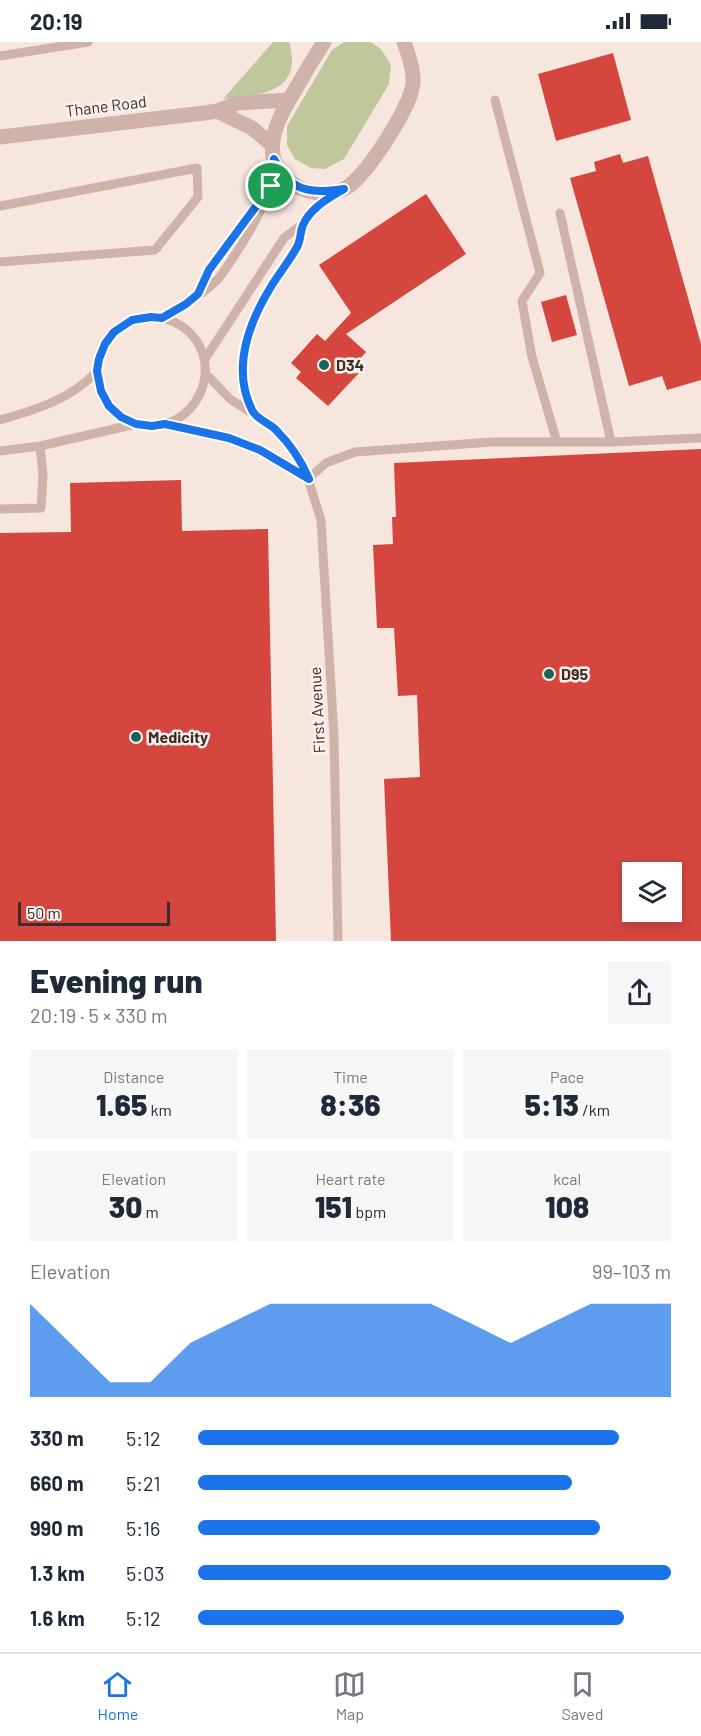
<!DOCTYPE html>
<html lang="en">
<head>
<meta charset="utf-8">
<style>
  :root { --surface:#fff; --page:#f6f6f7; --text:#1f2937; --muted:#747a83; --line:#e0e1e3; --accent:#1a73e8 }
  body { margin:0; font-family:Barlow,sans-serif; background:var(--page); color:var(--text); height:100vh; display:flex; flex-direction:column; font-size:22px; white-space:nowrap }
  * { box-sizing:border-box; margin:0 }
  p { font-size:20px; color:var(--muted) }
  .icon { flex:none; width:33px; height:33px; fill:none; stroke:currentColor; stroke-width:2; stroke-linecap:round; stroke-linejoin:round }
  .map { position:relative; height:899px; overflow:hidden }
  .side { display:flex; flex-direction:column; background:var(--surface); flex:1 }
  .side>* { flex:none }
  .buttons { position:absolute; left:622px; top:820px; display:grid; gap:12px }
  .buttons a { display:grid; place-items:center; width:60px; height:60px; border-radius:0px; background:var(--surface); box-shadow:0 3px 9px #0003; font-size:30px }
  .scale { position:absolute; left:18px; bottom:15px; width:152px; box-sizing:border-box; padding-left:6px; border:3px solid #3c2b29; border-top:0; font-size:16px; line-height:21px; white-space:nowrap; color:#3c2b29; -webkit-text-stroke:4px #fcf1ec; paint-order:stroke }
  .pin { position:absolute; display:grid; place-items:center; width:51px; height:51px; color:#fff; margin:-26px; border:3px solid #fff; border-radius:50%; box-shadow:0 2px 6px #0007 }
  .round { display:grid; place-items:center; flex:none; width:63px; height:63px; border-radius:0px; background:var(--page) }
  .overview { display:flex; align-items:center; justify-content:space-between; height:102px; padding:0 30px }
  h1 { font-size:33px; font-weight:800; line-height:45px }
  .metrics { display:grid; grid-template-columns:repeat(3,1fr); gap:9px; height:102px; padding:6px 30px }
  .metrics div { display:grid; align-content:center; border-radius:0px; background:var(--page); text-align:center }
  .metrics b { font-size:30px; font-weight:800 }
  .metrics small { font-size:16px; font-weight:400 }
  .metrics p { font-size:16px }
  .chart { height:168px; padding:12px 30px }
  .chart p { display:flex; justify-content:space-between }
  .chart svg { width:100%; height:108px; margin-top:6px; fill:var(--accent); opacity:.7 }
  ul { padding:0 30px; list-style:none; font-size:20px }
  li { display:grid; grid-template-columns:96px 72px 1fr; align-items:center; height:45px }
  li i { height:15px; border-radius:8px; background:var(--accent) }
  .status { display:flex; justify-content:space-between; align-items:center; height:42px; padding:0 30px; background:var(--surface); direction:ltr }
  .status svg { height:16px; fill:currentColor }
  .menu { display:flex; justify-content:space-around; align-items:center; height:84px; border-top:2px solid var(--line); background:var(--surface); font-size:16px; color:var(--muted) }
  .menu a { display:grid; justify-items:center; gap:3px }
  .menu .active { color:var(--accent) }
  .map>svg:first-child { display:block }
  .green { fill:#c1c79c }
  .building { fill:#d4463e; fill-rule:evenodd }
  .lines { fill:none; stroke-linecap:round; stroke-linejoin:round }
  .service { stroke:#d0b3a8; stroke-width:9 }
  .tertiary { stroke:#d0b3a8; stroke-width:15 }
  .route-casing { stroke:#fff; stroke-width:12 }
  .route { stroke:#1a73e8; stroke-width:8 }
  .poi-dot { fill:#19635a; stroke:#fcf1ec; stroke-width:2 }
  .labels { text-anchor:middle; stroke-width:5; stroke-linejoin:round; paint-order:stroke }
  .street-label { font-size:16px; fill:#3c2b29; stroke:#fcf1ec }
  .poi-label { font-size:16px; font-weight:bold; fill:#3c2b29; stroke:#fcf1ec; text-anchor:start }
</style>
</head>
<body>
<div class="status"><b>20:19</b><svg viewBox="0 0 49 12"><path d="M0 12V9h3v3zM5 12V6h3v6zM10 12V3h3v9zM15 12V0h3v12zM26 1h20v11H26zM47 4h2v5h-2z"/></svg></div>
<div class="map">
<svg width="701" height="899" viewBox="0 0 701 899">
  <rect width="100%" height="100%" fill="#f6e6de"/>
  <path class="green" d="M273 0H289C304 51 260 53 223 57Z
    M344 0H370L381 7 391 23 389 42 344 117 325 127 311 126 295 117 287 103V84L332 8Z"/>
  <path class="building" d="M613 11 631 78 556 99 538 32Z
    M620 112 623 121 648 114 701 302V338L667 348 662 334 629 344 570 136 596 129 594 120Z
    M426 152 466 212 346 292 366 310 347 332 359 331 328 364 296 336 301 330 291 321 317 292 325 299 351 271 319 223Z
    M566 253 577 293 552 300 541 260Z
    M701 407V899H391L384 737 420 735 417 653 398 654 394 586H377L373 503 393 502 392 475H396L394 421ZM633 831H672V870H633Z
    M181 438 182 489 268 487 276 899H0V491L71 490 70 441Z"/>
  <g class="lines">
    <path class="service" d="M0 14 88 0
      M495 58 540 231 522 259 532 315 557 400
      M0 164 197 126 198 155 155 208 0 220
      M560 171 611 400
      M199 250 209 228 271 144 274 122
      M162 276C172 279 181 282 189 290 226 325 195 390 145 383 125 380 112 370 103 353 94 337 96 315 106 301 115 285 133 276 151 275 156 275 160 276 164 274 181 267 204 251 217 238 222 233 226 226 230 220 247 196 260 172 271 144
      M205 317 284 196 304 181 315 167 334 153
      M206 332 230 357 275 386 299 413 308 437 321 478 334 694 338 899
      M253 371 244 348 243 315 250 288 257 268 298 203 304 181
      M0 378C35 368 72 357 97 329
      M167 383 229 396 260 408 308 437
      M0 409 40 404 136 382
      M308 437 326 421 355 410 492 400H611L701 396
      M0 467 41 466 43 433 40 404"/>
    <path class="tertiary" d="M324 0C315 14 306 29 298 43 278 76 252 119 298 145 311 152 333 153 346 146 366 135 413 62 413 40 414 28 408 11 404 0
      M217 69 252 86 272 103
      M0 95 204 71 217 69 238 61 289 58"/>
  </g>
  <g class="lines">
    <g class="route-casing">
      <path id="route" d="M274 117C290 150 311 152 344 147 329 156 310 166 303 183 300 190 301 198 297 205 290 218 280 230 272 243 249 280 231 326 252 368 256 377 269 381 276 388 291 403 301 418 309 437L260 408 229 396 165 382 152 384 136 382 121 375 109 364 101 349 97 329 99 317 105 302 114 290 132 278 151 275 162 276 186 262 198 252 209 228 271 144Z"/>
    </g>
    <use href="#route" class="route"/>
  </g>
  <g class="poi-dot">
    <circle cx="324" cy="323" r="6"/>
    <circle cx="549" cy="632" r="6"/>
    <circle cx="136" cy="695" r="6"/>
  </g>
  <g class="labels">
    <g class="street-label">
      <text transform="translate(106 64) rotate(-7)" y="6">Thane Road</text>
      <text transform="translate(317 668) rotate(-93)" y="6">First Avenue</text>
    </g>
    <g class="poi-label">
      <text x="336" y="329">D34</text>
      <text x="561" y="638">D95</text>
      <text x="148" y="701">Medicity</text>
    </g>
  </g>
</svg>
<div class="buttons">
<a><svg class="icon" aria-label="layers" viewBox="0 0 24 24"><path d="M12 4l9 5-9 5-9-5zM3 14l9 5 9-5"/></svg></a>
</div>
<div class="scale">50 m</div>
<div class="pin" style="left:271px;top:144px;background:#1e9e55"><svg class="icon" aria-label="arrive" viewBox="0 0 24 24"><path d="M6 21V4h12l-3 4 3 4H6"/></svg></div>
</div>
<section class="side">
<div class="overview"><div><h1>Evening run</h1><p>20:19 · 5 × 330 m</p></div><a class="round"><svg class="icon" aria-label="share" viewBox="0 0 24 24"><path d="M12 15V3M7 8l5-5 5 5M5 13v7h14v-7"/></svg></a></div>
<div class="metrics">
<div><p>Distance</p><b>1.65<small> km</small></b></div>
<div><p>Time</p><b>8:36</b></div>
<div><p>Pace</p><b>5:13<small> /km</small></b></div>
</div>
<div class="metrics">
<div><p>Elevation</p><b>30<small> m</small></b></div>
<div><p>Heart rate</p><b>151<small> bpm</small></b></div>
<div><p>kcal</p><b>108</b></div>
</div>
<div class="chart"><p><span>Elevation</span>99–103 m</p>
<svg viewBox="0 0 160 44" preserveAspectRatio="none"><path d="M0 44V6L10 22L20 38L30 38L40 22L50 14L60 6L70 6L80 6L90 6L100 6L110 14L120 22L130 14L140 6L150 6L160 6V44z"/></svg>
</div>
<ul>
<li><b>330 m</b>5:12<i style="width:89%"></i></li>
<li><b>660 m</b>5:21<i style="width:79%"></i></li>
<li><b>990 m</b>5:16<i style="width:85%"></i></li>
<li><b>1.3 km</b>5:03<i style="width:100%"></i></li>
<li><b>1.6 km</b>5:12<i style="width:90%"></i></li>
</ul>
</section>
<nav class="menu">
<a class="active"><svg class="icon" aria-label="home" viewBox="0 0 24 24"><path d="M3 11l9-7 9 7M6 9v11h12V9"/></svg>Home</a>
<a><svg class="icon" aria-label="map" viewBox="0 0 24 24"><path d="M3 6l6-2 6 2 6-2v14l-6 2-6-2-6 2zM9 4v14M15 6v14"/></svg>Map</a>
<a><svg class="icon" aria-label="saved" viewBox="0 0 24 24"><path d="M7 4h10v16l-5-4-5 4z"/></svg>Saved</a>
</nav>
</body>
</html>
